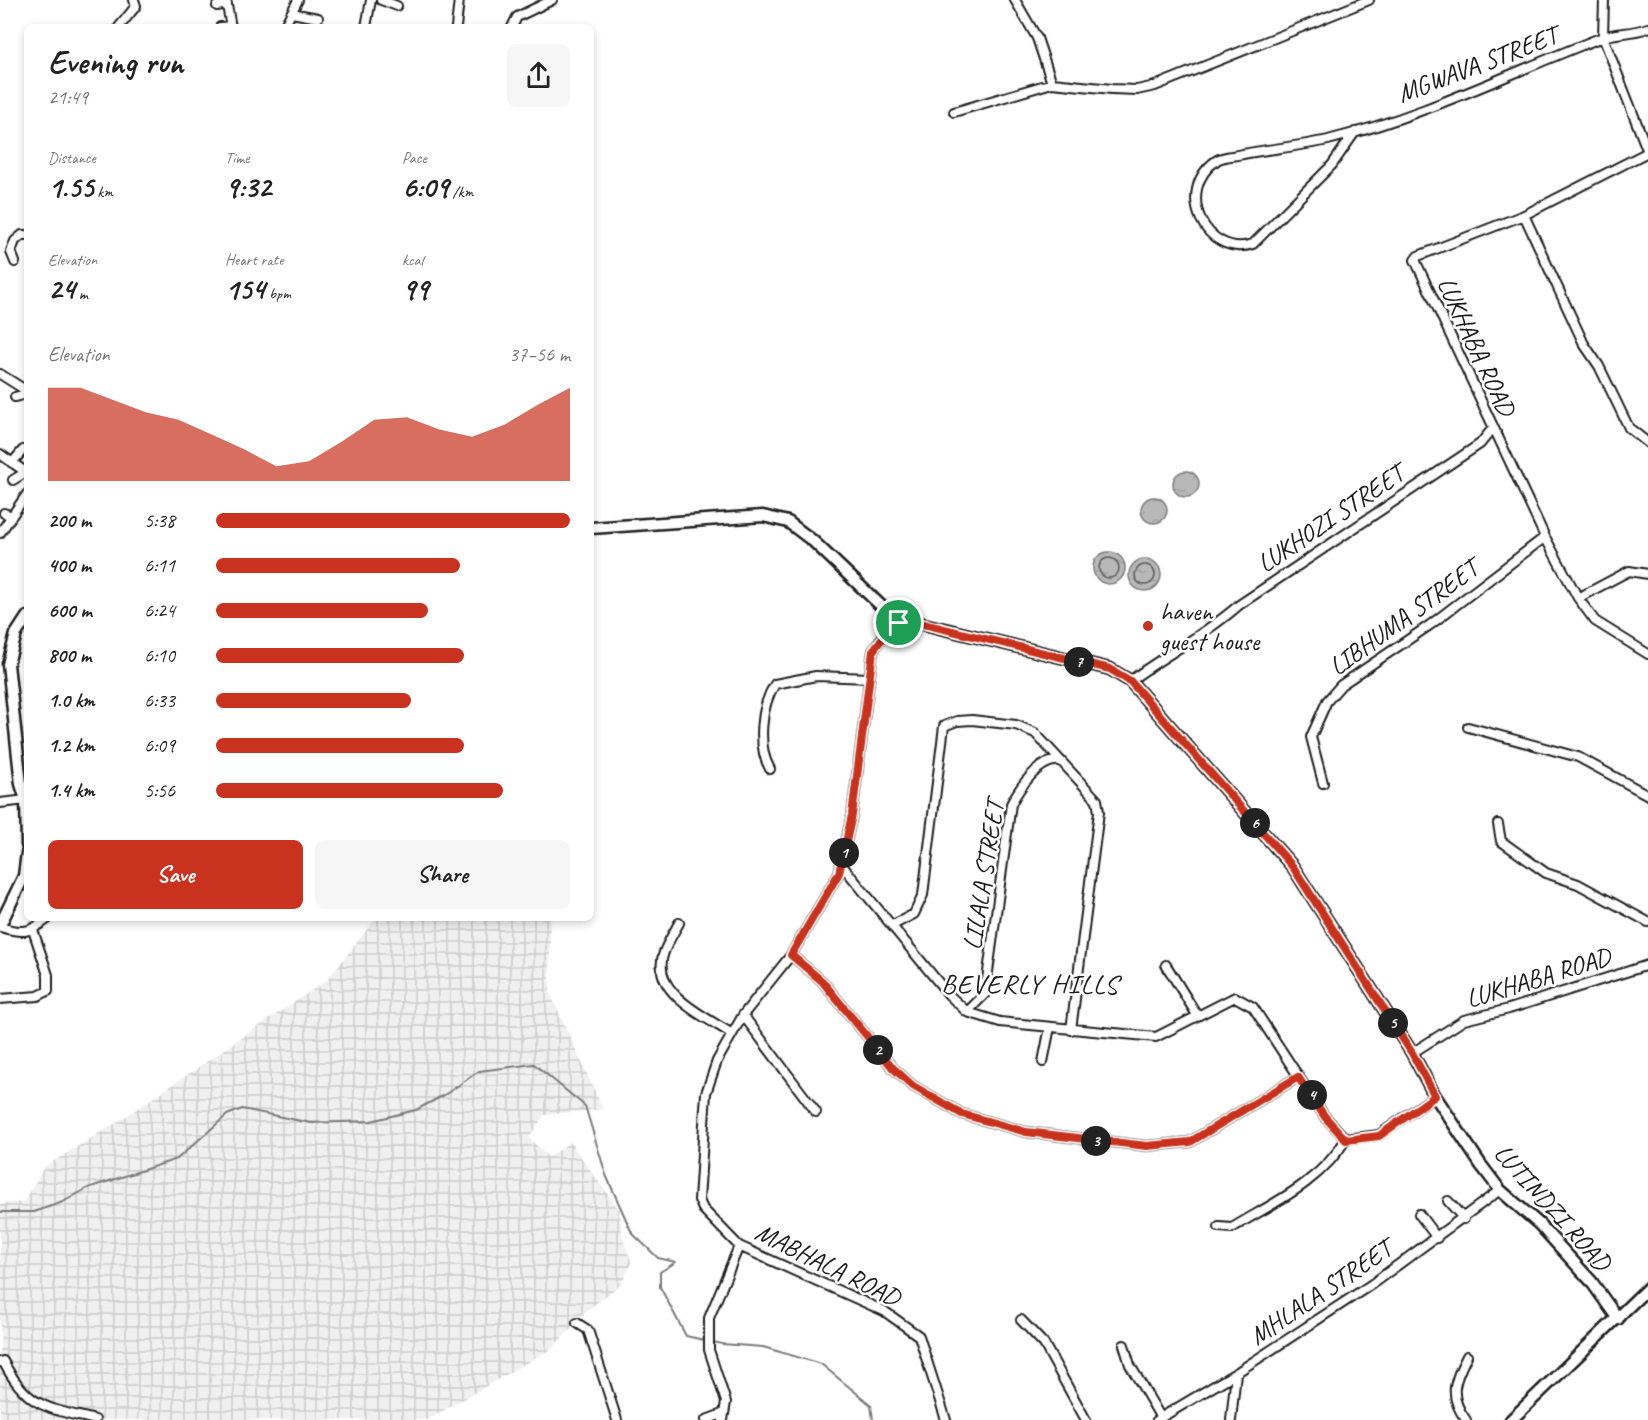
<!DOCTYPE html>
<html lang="en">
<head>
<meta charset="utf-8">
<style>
  :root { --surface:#fff; --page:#f6f6f6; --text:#222; --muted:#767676; --accent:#c8321e }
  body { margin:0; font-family:Caveat,sans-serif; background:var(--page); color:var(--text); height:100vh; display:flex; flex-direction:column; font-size:22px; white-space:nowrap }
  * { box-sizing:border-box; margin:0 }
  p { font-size:20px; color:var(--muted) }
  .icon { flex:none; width:33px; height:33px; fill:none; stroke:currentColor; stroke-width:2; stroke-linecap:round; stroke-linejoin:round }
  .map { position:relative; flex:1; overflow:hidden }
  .panel { position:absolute; left:24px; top:24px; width:570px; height:897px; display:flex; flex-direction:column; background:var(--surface); border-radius:9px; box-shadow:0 3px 9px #0003 }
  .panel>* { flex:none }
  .pin { position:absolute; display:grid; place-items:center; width:51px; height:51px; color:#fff; margin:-26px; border:3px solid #fff; border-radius:50%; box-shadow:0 2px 6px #0007 }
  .km { position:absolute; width:30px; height:30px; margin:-15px; border-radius:50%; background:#222; color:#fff; font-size:16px; line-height:30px; text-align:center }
  .round { display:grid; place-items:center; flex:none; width:63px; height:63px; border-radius:9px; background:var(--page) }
  .headline { display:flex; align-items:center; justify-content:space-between; height:102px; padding:0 24px }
  h1 { font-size:33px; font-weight:800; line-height:45px }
  .stats { display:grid; grid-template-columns:repeat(3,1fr); gap:9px; height:102px; padding:6px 24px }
  .stats div { display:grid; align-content:center }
  .stats b { font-size:30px; font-weight:800 }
  .stats small { font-size:16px; font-weight:400 }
  .stats p { font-size:16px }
  .chart { height:168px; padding:12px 24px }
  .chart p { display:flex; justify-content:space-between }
  .chart svg { width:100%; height:108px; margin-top:6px; fill:var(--accent); opacity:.7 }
  .primary-button { display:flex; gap:12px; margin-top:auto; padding:12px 24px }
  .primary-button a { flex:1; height:69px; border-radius:9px; background:var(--accent); color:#fff; font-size:24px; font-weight:800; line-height:69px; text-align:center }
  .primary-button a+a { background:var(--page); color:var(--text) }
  ul { padding:0 24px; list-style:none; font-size:20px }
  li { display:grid; grid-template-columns:96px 72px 1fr; align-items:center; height:45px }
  li i { height:15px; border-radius:8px; background:var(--accent) }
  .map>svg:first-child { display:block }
  .industrial { fill:url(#industrial-grid) }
  .water { fill:url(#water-ripples); stroke:#7a7a7a; stroke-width:1.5 }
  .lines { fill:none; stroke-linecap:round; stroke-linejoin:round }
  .shore { stroke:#5a5a5a; stroke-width:1.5 }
  .stream { stroke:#7a7a7a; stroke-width:2 }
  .street-casing { stroke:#1c1c1c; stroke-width:12 }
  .secondary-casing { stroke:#1c1c1c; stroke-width:15 }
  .street { stroke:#fff; stroke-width:8 }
  .secondary { stroke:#fff; stroke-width:10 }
  .route-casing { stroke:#fff; stroke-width:12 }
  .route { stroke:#c8321e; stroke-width:8 }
  .poi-dot { fill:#c8321e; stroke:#fff; stroke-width:2 }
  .labels { text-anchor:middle; stroke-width:5; stroke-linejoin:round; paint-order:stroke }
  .street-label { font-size:26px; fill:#1c1c1c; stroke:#fff }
  .poi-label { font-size:26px; fill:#1c1c1c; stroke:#fff; text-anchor:start }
  .neighbourhood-label { font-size:27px; letter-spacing:1.5px; fill:#1c1c1c; stroke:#fff }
</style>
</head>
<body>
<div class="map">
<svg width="1648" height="1420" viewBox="0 0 1648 1420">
  <defs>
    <pattern id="industrial-grid" width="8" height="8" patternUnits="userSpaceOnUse" patternTransform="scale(1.5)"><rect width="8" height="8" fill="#f0f0f0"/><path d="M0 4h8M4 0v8" fill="none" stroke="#cdcdcd"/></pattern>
    <pattern id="water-ripples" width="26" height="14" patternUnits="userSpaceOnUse" patternTransform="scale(1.5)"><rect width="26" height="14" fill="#b8b8b8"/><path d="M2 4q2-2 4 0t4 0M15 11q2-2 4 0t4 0" fill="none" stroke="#9e9e9e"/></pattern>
  </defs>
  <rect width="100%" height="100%" fill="#fff"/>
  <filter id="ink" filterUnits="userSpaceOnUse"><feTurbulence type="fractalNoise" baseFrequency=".0167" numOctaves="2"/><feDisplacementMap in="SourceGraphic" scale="12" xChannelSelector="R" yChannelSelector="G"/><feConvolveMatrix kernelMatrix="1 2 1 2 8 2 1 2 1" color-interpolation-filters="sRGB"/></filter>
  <g filter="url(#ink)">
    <path class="industrial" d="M376 918H550V993L603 1109 544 1115 529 1138 548 1157 570 1142 620 1211 622 1236 632 1263 621 1284 579 1317 577 1323 551 1349 427 1420H0V1204L24 1202 44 1167 116 1123 327 980Z"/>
    <path class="water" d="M1173 484a13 13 0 1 1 26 0a13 13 0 1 1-26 0Z
      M1141 510a13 13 0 1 1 26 0a13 13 0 1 1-26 0Z
      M1093 568a16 16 0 1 1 32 0a16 16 0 1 1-32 0Z
      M1129 575a16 16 0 1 1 32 0a16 16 0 1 1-32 0Z"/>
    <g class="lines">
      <path class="shore" d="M1099 568a10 10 0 1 1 20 0a10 10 0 1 1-20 0Z
        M1135 575a10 10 0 1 1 20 0a10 10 0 1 1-20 0Z"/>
      <path class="stream" d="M0 1212H34L63 1202 88 1188 177 1159 227 1115 242 1109 311 1123 371 1121 416 1110 446 1094 479 1071 534 1064 585 1106 606 1175 632 1233 658 1258 676 1262 660 1272V1287L686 1336 722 1344 763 1347 821 1364 871 1405 873 1420"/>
      <g class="street-casing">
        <path id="street" d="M226 0 231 27
          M381 0 397 6
          M1015 0 1037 38 1052 83
          M1604 0 1603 37 1648 152
          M217 6 227 4
          M292 13 318 18
          M119 27 136 6 134 0
          M220 27 231 26
          M284 27 298 0
          M366 27 371 0
          M456 27 459 0
          M512 27 517 17 552 0
          M954 112 1052 83 1112 89 1137 90 1155 86 1369 0
          M1355 132 1332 165 1253 244C1207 259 1172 191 1217 160 1223 156 1235 156 1243 154 1271 149 1300 146 1328 140 1421 117 1510 73 1600 38 1615 32 1632 34 1648 28
          M1648 152 1524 215 1418 256 1415 260 1545 537 1578 598 1595 621 1648 654
          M1524 215 1584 344 1599 366 1629 428 1648 443
          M15 262 11 252 15 241 22 235H27
          M0 374 27 391
          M15 397 27 394
          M0 454 27 473
          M12 463 23 450
          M13 480 26 472
          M4 513 12 516
          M0 533 27 494
          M1578 598 1629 571 1648 574
          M899 623 886 632 873 651 852 815 839 873 791 955 743 1015 717 1061 706 1093 699 1200 703 1209 739 1246 884 1311 919 1336 946 1420
          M1130 681C1166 654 1205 635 1239 605L1480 444 1493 428
          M1468 727 1578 757 1648 795
          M770 769C757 747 761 705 775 684L816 676 870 678
          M1323 783 1311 737 1327 701 1341 685 1430 625 1545 537
          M0 803 27 800
          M1498 824 1501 841 1546 873 1578 884 1648 922
          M841 864 948 994 967 1012 1000 1022 1156 1037 1235 997 1253 1007 1325 1117 1346 1139 1379 1135 1435 1096
          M679 923C674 932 668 942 664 952 649 993 705 1016 732 1034
          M893 925 914 914 923 895 944 726 957 721 972 720 1016 725 1035 733 1097 800 1099 812 1071 1030
          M0 927C24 934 29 933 49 918
          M791 955 822 981 893 1068 913 1086 962 1114 1026 1132 1147 1146 1190 1142 1298 1077
          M1166 965 1197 1015
          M0 999 38 996 48 991V975L33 930
          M967 1012 985 994 1011 804C1019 788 1040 758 1060 761
          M743 1015 816 1112
          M1412 1053 1464 1020 1509 1009 1648 965
          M1043 1062 1050 1027
          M1448 1201 1464 1219
          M1419 1214 1437 1238
          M1219 1227 1232 1228C1273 1203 1321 1182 1346 1139
          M1021 1320 1044 1344 1086 1420
          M577 1323 588 1330 617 1420
          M1124 1345 1130 1365 1161 1418
          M0 1362 3 1361C27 1408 48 1408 95 1420
          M706 1420 722 1414
          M723 1420 726 1402 709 1350V1318L739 1246
          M1157 1420 1236 1373 1372 1284 1500 1190
          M1231 1420 1236 1373
          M1466 1420C1448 1396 1454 1381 1467 1356"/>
      </g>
      <g class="secondary-casing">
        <path id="secondary" d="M591 528 763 516 788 522 813 541 899 623 911 621 1110 669 1130 681 1293 867 1412 1053 1435 1096 1481 1165 1500 1190 1539 1224 1591 1281 1618 1319
          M27 617 16 634 8 664 21 784 26 800 27 845
          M0 925 24 876 27 853
          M1511 1420 1648 1288"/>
      </g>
      <use href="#street" class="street"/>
      <use href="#secondary" class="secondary"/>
    </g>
  </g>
  <g class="lines" filter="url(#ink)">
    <g class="route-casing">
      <path id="route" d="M911 621 1110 669 1130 681 1293 867 1412 1053 1435 1096 1379 1136 1346 1140 1325 1117 1298 1077 1190 1142 1147 1146 1026 1132 962 1114 913 1086 893 1068 822 981 791 955 839 873 852 815 873 651C884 635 892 625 911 621Z"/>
    </g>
    <use href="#route" class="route"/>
  </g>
  <circle class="poi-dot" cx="1148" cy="626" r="6"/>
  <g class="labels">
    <g class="street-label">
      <text transform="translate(1477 64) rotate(-21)" y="9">MGWAVA STREET</text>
      <text transform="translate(1477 346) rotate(65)" y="9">LUKHABA ROAD</text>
      <text transform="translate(1330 518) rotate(-34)" y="9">LUKHOZI STREET</text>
      <text transform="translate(1403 617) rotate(-36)" y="9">LIBHUMA STREET</text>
      <text transform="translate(983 875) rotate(-81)" y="9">LILALA STREET</text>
      <text transform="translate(1538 977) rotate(-17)" y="9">LUKHABA ROAD</text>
      <text transform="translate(1553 1207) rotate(48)" y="9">LUTINDZI ROAD</text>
      <text transform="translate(828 1264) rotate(26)" y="9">MABHALA ROAD</text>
      <text transform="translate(1320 1292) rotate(-34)" y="9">MHLALA STREET</text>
    </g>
    <g class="poi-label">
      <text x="1160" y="620">haven<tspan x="1160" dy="30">guest house</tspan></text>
    </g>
    <g class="neighbourhood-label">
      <text x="1030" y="993">BEVERLY HILLS</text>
    </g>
  </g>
</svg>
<div class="pin" style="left:899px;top:623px;background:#1e9e55"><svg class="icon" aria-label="arrive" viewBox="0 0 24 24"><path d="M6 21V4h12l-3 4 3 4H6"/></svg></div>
<b class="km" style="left:844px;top:853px">1</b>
<b class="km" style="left:878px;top:1050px">2</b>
<b class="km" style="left:1096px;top:1141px">3</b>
<b class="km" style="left:1312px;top:1095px">4</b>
<b class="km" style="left:1393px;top:1023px">5</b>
<b class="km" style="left:1255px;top:823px">6</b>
<b class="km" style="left:1079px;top:662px">7</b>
<section class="panel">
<div class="headline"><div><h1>Evening run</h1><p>21:49</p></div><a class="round"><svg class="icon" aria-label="share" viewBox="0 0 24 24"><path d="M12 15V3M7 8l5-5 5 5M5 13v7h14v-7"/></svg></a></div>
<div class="stats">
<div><p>Distance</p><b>1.55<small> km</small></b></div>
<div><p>Time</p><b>9:32</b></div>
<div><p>Pace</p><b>6:09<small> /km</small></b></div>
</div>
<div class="stats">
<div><p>Elevation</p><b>24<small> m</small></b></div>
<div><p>Heart rate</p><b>154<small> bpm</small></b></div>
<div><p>kcal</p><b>99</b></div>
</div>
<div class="chart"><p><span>Elevation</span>37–56 m</p>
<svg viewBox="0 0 160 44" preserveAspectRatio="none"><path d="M0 44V6L10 6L20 11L30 16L40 19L50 25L60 31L70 38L80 36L90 28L100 19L110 18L120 23L130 26L140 21L150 13L160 6V44z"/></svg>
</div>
<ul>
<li><b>200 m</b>5:38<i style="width:100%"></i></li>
<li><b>400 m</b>6:11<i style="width:69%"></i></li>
<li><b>600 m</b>6:24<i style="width:60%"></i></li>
<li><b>800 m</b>6:10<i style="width:70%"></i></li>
<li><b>1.0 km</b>6:33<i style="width:55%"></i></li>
<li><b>1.2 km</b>6:09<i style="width:70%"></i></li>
<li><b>1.4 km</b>5:56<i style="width:81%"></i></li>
</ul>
<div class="primary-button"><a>Save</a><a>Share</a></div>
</section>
</div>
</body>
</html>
